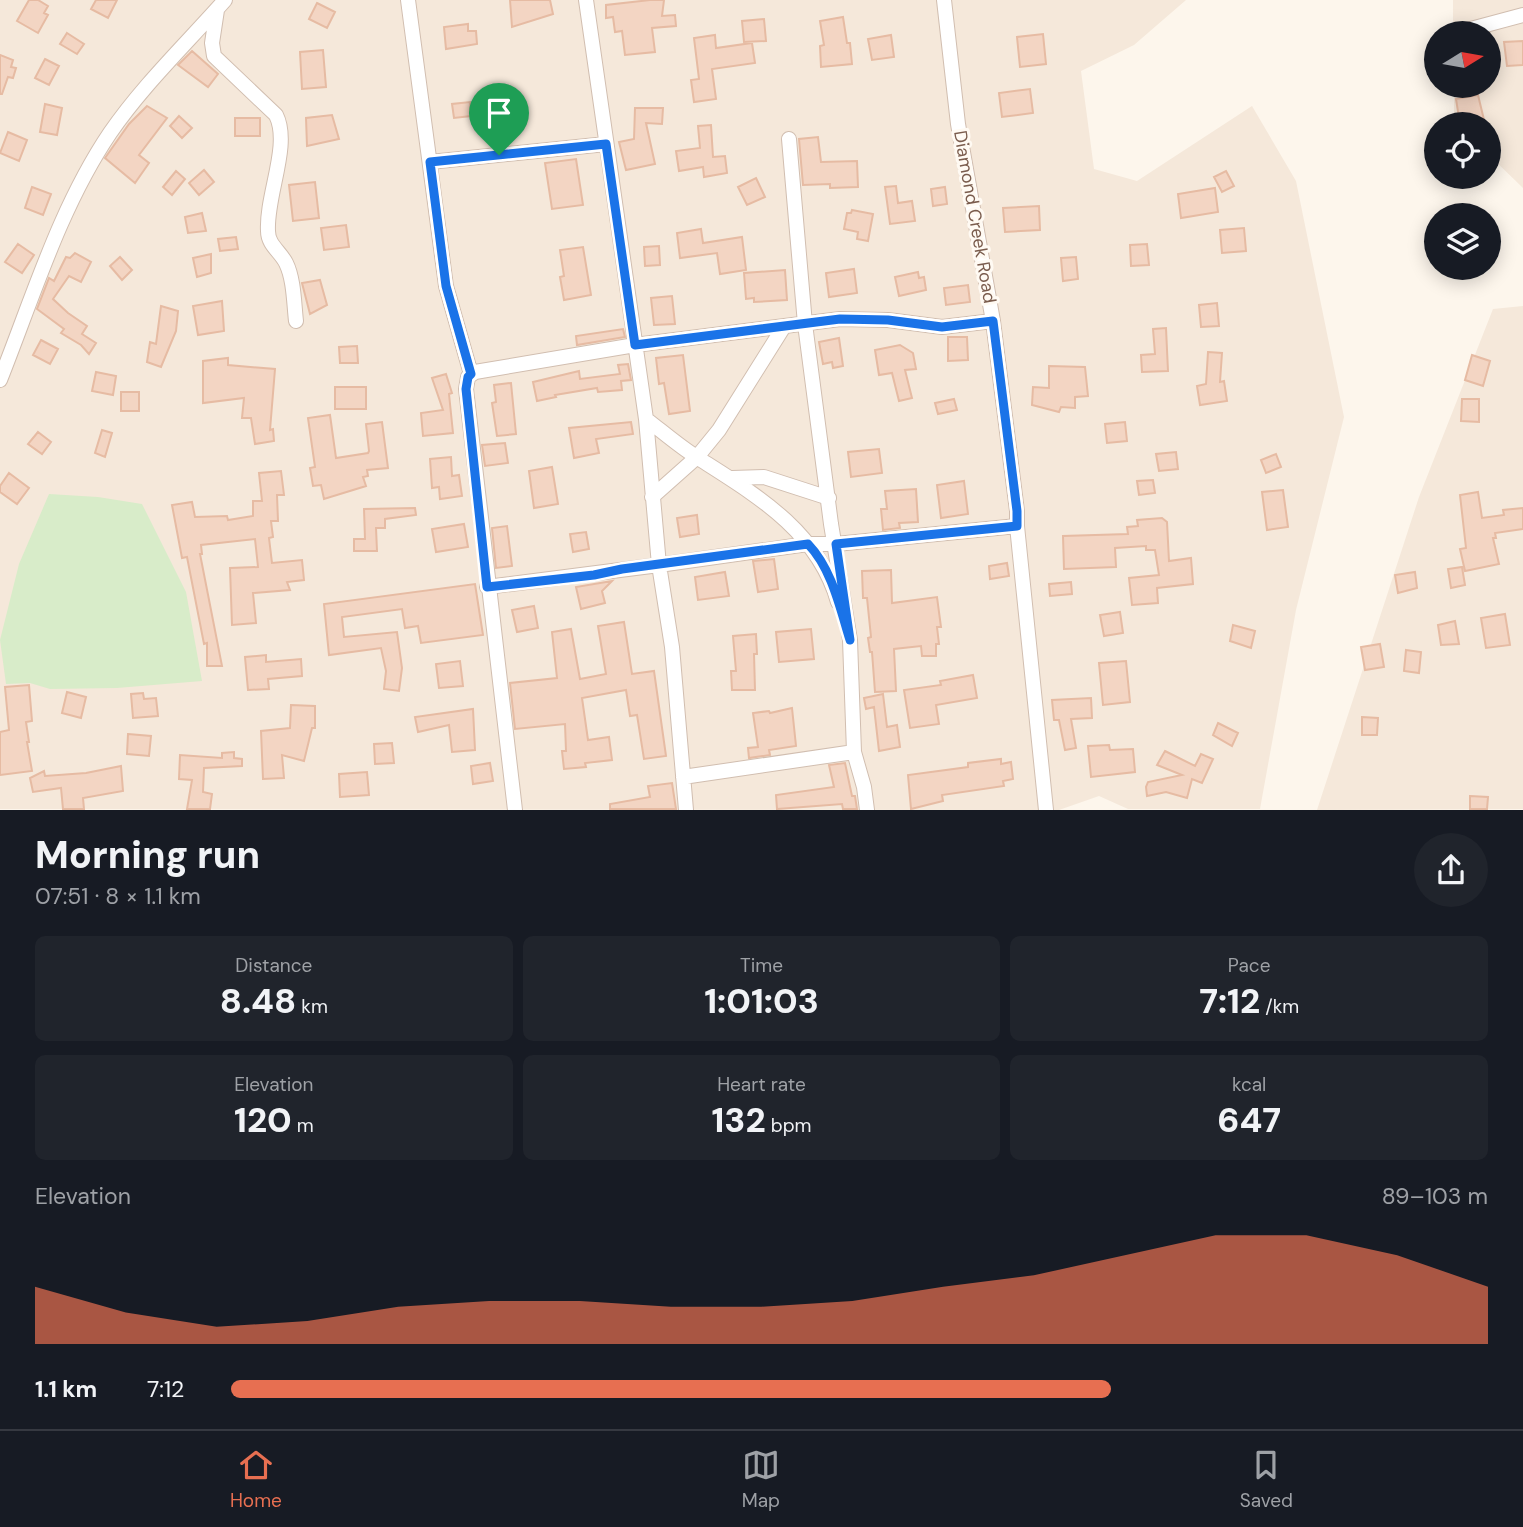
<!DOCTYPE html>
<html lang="en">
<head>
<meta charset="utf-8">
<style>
  :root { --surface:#171b24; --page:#20242c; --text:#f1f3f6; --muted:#9ea1a6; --line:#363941; --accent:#e76f51 }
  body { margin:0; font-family:"DM Sans",sans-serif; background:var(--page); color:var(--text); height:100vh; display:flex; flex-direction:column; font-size:26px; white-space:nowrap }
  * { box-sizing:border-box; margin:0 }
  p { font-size:23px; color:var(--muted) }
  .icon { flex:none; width:38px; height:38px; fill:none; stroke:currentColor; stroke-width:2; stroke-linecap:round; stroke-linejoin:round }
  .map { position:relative; height:810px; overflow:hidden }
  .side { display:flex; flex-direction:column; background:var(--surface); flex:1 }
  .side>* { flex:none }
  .needle { width:46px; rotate:79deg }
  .buttons { position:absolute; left:1424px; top:21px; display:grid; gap:14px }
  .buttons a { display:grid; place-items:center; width:77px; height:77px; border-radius:50%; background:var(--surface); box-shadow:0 4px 18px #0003; font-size:35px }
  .pin { position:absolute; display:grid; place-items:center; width:60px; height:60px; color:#fff; margin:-72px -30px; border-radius:50% 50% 50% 0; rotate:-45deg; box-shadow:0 0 7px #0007 }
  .pin .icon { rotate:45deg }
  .round { display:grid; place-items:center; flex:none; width:74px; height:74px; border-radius:37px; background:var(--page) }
  .headline { display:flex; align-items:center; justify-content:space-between; height:119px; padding:0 35px }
  h1 { font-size:38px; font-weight:800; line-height:52px }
  .figures { display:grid; grid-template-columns:repeat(3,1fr); gap:10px; height:119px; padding:7px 35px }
  .figures div { display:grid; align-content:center; border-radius:10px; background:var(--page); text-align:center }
  .figures b { font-size:35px; font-weight:800 }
  .figures small { font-size:19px; font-weight:400 }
  .figures p { font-size:19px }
  .chart { height:196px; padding:14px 35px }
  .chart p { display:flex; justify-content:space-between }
  .chart svg { width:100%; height:126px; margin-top:7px; fill:var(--accent); opacity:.7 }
  ul { padding:0 35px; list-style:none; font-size:23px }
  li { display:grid; grid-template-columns:112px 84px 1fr; align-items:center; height:52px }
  li i { height:18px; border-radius:9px; background:var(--accent) }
  .menu { display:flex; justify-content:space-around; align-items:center; height:98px; border-top:2px solid var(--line); background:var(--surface); font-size:19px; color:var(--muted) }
  .menu a { display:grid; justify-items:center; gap:4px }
  .menu .active { color:var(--accent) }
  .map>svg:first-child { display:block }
  .residential { fill:#f5e8da }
  .green { fill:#d8ecc9 }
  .building { fill:#f3d5c3; stroke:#e6bba3; stroke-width:2 }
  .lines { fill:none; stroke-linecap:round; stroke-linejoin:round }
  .minor-casing { stroke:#d1beb0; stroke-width:16 }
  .minor { stroke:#fff; stroke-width:14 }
  .route-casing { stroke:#fff; stroke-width:14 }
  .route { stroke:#1a73e8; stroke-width:9 }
  .labels { text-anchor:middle; stroke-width:6; stroke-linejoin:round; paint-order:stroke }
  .street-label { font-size:18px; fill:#7a5c4d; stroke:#fffaf3 }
</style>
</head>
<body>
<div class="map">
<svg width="1523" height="810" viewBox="0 0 1523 810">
  <rect width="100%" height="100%" fill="#fdf6ec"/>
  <path class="residential" d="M0 0H1186L1134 45 1081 71 1094 169 1137 181 1252 106 1296 181 1344 417 1296 610 1260 809H1128L1099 796 1059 810 0 809Z
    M1453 0H1523V188L1489 155V124H1459L1454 119V86H1489V33H1453Z
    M1523 306V809L1317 810 1419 497 1493 309Z"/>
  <path class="green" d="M49 494 98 497 142 504 186 592 202 681 117 688 50 689 30 683 6 684 0 640 19 564Z"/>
  <path class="building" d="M29 0H38L48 6 44 13 48 15 38 33 17 21Z
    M96 0H117L108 18 91 9Z
    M510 0H550L553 14 512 27Z
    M650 0H664L662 16 675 15 676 26 652 28 655 52 625 55 622 31 615 32 613 17 606 18V5Z
    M317 3 335 12 327 28 309 19Z
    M843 17 847 43H850L852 64 821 67 820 46 824 45 820 21Z
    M764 19 766 41 744 42 742 21Z
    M468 24V31H476L477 44 446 49 444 27Z
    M67 33 84 44 77 54 60 44Z
    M1043 34 1046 64 1020 67 1017 37Z
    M715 35 716 48 752 43 755 63 712 69 716 99 694 102 691 80 699 79 694 38Z
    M891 35 894 57 872 60 868 39Z
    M1523 41V65L1507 66 1504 42Z
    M323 50 326 87 302 89 300 52Z
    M192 51 218 74 208 87 178 65Z
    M0 55 13 60 11 67 16 68 13 78 8 77 2 94H0Z
    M45 59 59 66 49 85 35 78Z
    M1030 89 1033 113 1002 117 999 93Z
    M1478 95 1485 124H1460L1456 99Z
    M470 102 471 116 454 118 452 104Z
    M45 104 62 108 57 135 40 132Z
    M147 106 167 118 139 155 149 163 135 183 105 158 129 124Z
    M635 108H663L662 124 646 123 655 164 626 170 619 142 634 139Z
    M332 115 339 139 307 146 306 118Z
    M179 116 192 128 182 138 170 126Z
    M235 118H260V136H235Z
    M711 125 713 157 725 156 727 173 704 177 703 167 679 171 676 151 700 148 698 126Z
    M8 132 27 140 19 161 0 153Z
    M818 137 821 162 857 161 858 187 830 188V184L803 185 799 139Z
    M576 159 583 205 552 209 545 163Z
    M204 170 214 182 199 195 189 183Z
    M176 171 185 179 172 195 163 187Z
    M1226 171 1234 186 1222 192 1214 177Z
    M756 178 765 197 747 205 738 187Z
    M315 182 319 218 293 221 289 185Z
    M896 186 898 203 912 201 915 221 890 224 885 187Z
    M32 187 51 194 43 215 25 208Z
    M945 187 947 204 933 206 931 189Z
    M1215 188 1218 212 1181 218 1178 194Z
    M1039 206 1040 230 1005 232 1003 208Z
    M852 210 873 214 868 241 857 239 858 232 844 229 847 213H851Z
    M202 213 206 231 188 233 185 217Z
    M346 225 349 247 324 250 321 228Z
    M1244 228 1246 251 1222 253 1220 230Z
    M701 229 703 243 742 237 746 270 720 274 717 253 680 258 677 233Z
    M236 237 238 249 220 251 218 239Z
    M18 244 34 255 22 273 5 262Z
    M1147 244 1149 265 1131 266 1130 245Z
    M659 246 660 265 645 266 644 247Z
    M583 247 591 295 564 300 560 277 564 276 560 250Z
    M75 253 91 262 81 282 69 276 53 299 68 313 87 326 82 334 96 343 89 354 81 345 61 333 64 329 37 309 49 278 54 281 66 257 70 258Z
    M211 254V273L197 277 193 258Z
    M120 257 132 270 122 280 110 266Z
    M1076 257 1078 279 1063 281 1061 258Z
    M854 269 857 293 829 297 826 273Z
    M785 270 787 300 754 302V298L746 299 744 273Z
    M918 272 919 278 924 277 926 290 899 296 895 277Z
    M320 280 327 305 310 314 302 283Z
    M968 285 970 302 946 305 944 288Z
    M672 296 675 324 654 325 651 298Z
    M222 301 224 331 198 335 193 306Z
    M1217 303 1219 326 1201 327 1199 305Z
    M161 306 178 311 176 331 161 367 147 362 150 342 156 344Z
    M1166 328 1168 371 1142 372 1141 355 1155 354 1153 329Z
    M623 329 625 337 577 345 576 336Z
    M948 337H967L968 360 948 361Z
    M839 338 843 366 833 368 832 362 823 364 819 342Z
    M41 340 58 349 50 364 33 355Z
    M900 345 913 353 916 369 905 370 912 398 899 401 892 373 879 375 875 350Z
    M357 346 358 363H340L339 347Z
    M1208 352 1222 353 1220 382 1224 381 1227 401 1200 405 1197 386 1206 384Z
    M683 355 690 411 669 414 664 383 659 384 656 358Z
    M1472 355 1490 361 1483 386 1465 380Z
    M228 358V365L275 369 270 430 273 429 274 441 255 444 251 418H242L244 398 203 403V361Z
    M628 364 631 380 621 381 622 390 598 392 597 388 555 395 556 397 537 401 533 382 579 371 580 379 620 374 618 365Z
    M1049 366 1085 367 1088 396 1075 397V408L1061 407 1059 412 1032 405 1033 387 1049 388Z
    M96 372 116 376 113 395 92 391Z
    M446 374 452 393 449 394 453 433 423 436 421 413 443 410 432 378Z
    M511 383 516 434 497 436 492 403 496 402 494 385Z
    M335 387H366V409H335Z
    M121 392H139V411H121Z
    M954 399 957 410 938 414 935 403Z
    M1462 399H1479V422L1461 421Z
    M330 415 336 458 368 453 369 451 366 424 382 422 388 468 367 470 368 476 363 477 366 486 324 499 321 485 313 486 310 468 315 467 308 418Z
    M631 422 633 434 596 439 599 453 574 458 569 428Z
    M1125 422 1127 441 1107 443 1105 424Z
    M102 430 112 433 105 457 95 453Z
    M38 432 51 442 42 454 28 444Z
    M505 443 508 463 485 466 482 445Z
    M879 449 882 473 851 477 848 452Z
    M1176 452 1178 469 1159 471 1156 454Z
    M1276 454 1281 467 1266 473 1261 460Z
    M451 457 452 476 459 475 462 496 440 499 439 487 432 488 430 459Z
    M552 467 558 504 534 508 529 471Z
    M281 471 284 495H277L278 521H271L273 537 269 538 272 563 302 560 304 580 287 582 290 590 253 593 256 623 232 625 230 568 258 567 255 539 201 545 202 554H200L222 666H207V643L204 644 187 557 182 558 172 505 192 502 195 517 227 516 228 520 253 516V501H262L259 473Z
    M9 473 29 488 17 504 0 492V486Z
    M1153 480 1155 493 1139 495 1137 481Z
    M964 481 968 514 941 518 937 485Z
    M916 489 918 522 899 523 900 528 883 530 881 509H887L885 491Z
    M1283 490 1288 527 1267 530 1262 492Z
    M1478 492 1482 518 1504 515 1503 510 1523 508V529L1495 533 1496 538H1493L1499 564 1465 571 1460 549 1466 548 1460 495Z
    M415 508 416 515 385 519V528H376L377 551H354V539H365L364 509Z
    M697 515 699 534 680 537 677 518Z
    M1162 518 1167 522 1169 561 1191 558 1193 584 1157 588 1158 603 1132 605 1129 578 1159 575 1155 550H1146V546L1115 548 1116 567 1064 569 1063 536 1128 534 1127 527 1138 526 1137 520Z
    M464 524 468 547 436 552 432 529Z
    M507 526 512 566 496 568 492 528Z
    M586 532 589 549 573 552 570 534Z
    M774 559 778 589 758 592 753 561Z
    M1007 563 1009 576 990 579 989 566Z
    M1462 567 1465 585 1451 588 1448 569Z
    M891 570 892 603 937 597 941 627H937L939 644H936V656H922L921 646 894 649 896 691 875 692 872 652H870L868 638 871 637 867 598H863L862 571Z
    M725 572 729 596 698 600 695 577Z
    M1415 572 1417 588 1398 593 1395 575Z
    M612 581 602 591 605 603 581 609 576 587Z
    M1071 582 1072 594 1050 596 1049 584Z
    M475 584 483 635 421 643 418 626 405 628 402 609 342 617 344 637 397 632 402 668 399 691 384 689 386 671 381 648 329 655 324 604Z
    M534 606 538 628 517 632 512 610Z
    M1120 612 1123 633 1104 636 1100 615Z
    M1505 614 1510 645 1486 648 1481 618Z
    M1455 621 1459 644 1441 645 1438 625Z
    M624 622 632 674 654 671 666 756 644 759 637 715 630 716 626 690 582 698 588 740 609 737 612 760 585 763 586 767 564 769 562 751H566L565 724 515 729 510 683 557 678 552 632 571 629 580 679 606 674 598 626Z
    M1233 625 1255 631 1251 648 1230 641Z
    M811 629 814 659 779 662 776 632Z
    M756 634 757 654H754L755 690H732L731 671H736L733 636Z
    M1380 644 1384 667 1365 670 1361 647Z
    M1406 650 1421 652 1419 673 1404 671Z
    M266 655V662L301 659 302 676 268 679 269 689 248 690 245 657Z
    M460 661 463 686 439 688 436 664Z
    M1126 661 1130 702 1103 705 1099 663Z
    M973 675 977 698 936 705 939 724 910 728 904 690 941 685 940 681Z
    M29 685 32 721 26 722 29 742H27L32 771 0 775V732L9 730 5 687Z
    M67 692 86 697 81 718 62 713Z
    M143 693 144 699 156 698 158 716 133 718 131 694Z
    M883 694 887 727 897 725 900 747 879 751 874 707 866 709 864 698Z
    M1091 698 1092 718 1071 719 1076 748 1065 750 1059 720H1054L1052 700Z
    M291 705 315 706V728H312L304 761 282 755 284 778 263 779 261 731 290 728Z
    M792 708 796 746 769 750 770 755 749 758 748 748 758 747 753 713 769 711 770 713Z
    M473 709 475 750 452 752 449 725 418 732 415 717Z
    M1362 717 1378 718 1377 735H1362Z
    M1218 723 1238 733 1232 746 1213 735Z
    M128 734 151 736 149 756 127 754Z
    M392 743 394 763 375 764 374 744Z
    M1109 745 1110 750 1133 749 1135 772 1091 777 1088 746Z
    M1165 751 1195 766 1201 754 1213 759 1202 783 1192 779 1187 798 1166 792 1147 796 1146 787 1148 782 1182 775 1157 765Z
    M234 752V758L242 759V766L204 768 203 792 212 794 210 809H187L192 780 179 779 180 755 222 758V753Z
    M1001 759V764L1011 762 1013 779 1003 781 1004 786 942 795 943 801 911 809 908 775 968 767V763Z
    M490 763 493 781 473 784 471 766Z
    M845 763 852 796H855L857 809H843L842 804 777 809 776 795 834 787 829 765Z
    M121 766 123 791 83 798 84 809H63L61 788 33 792 30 778 44 771 45 776 86 773Z
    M367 772 369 795 340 797 339 774Z
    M672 783 676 809H610V804L650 797 648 786Z
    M1470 796 1488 797 1487 809H1470Z"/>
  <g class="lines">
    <g class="minor-casing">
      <path id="minor" d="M408 0 446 286 471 374
        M944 0 958 124 993 321 1017 511V526L1046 810
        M217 10 212 43 214 56 276 115C291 145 266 195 268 231 268 245 280 251 286 263 294 279 294 304 296 321
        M1467 30 1523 15
        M789 139 805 324 831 524 850 640 854 752 864 787 867 810
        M430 162 606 144
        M0 380C33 297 60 207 110 133 143 85 187 43 225 0
        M646 419C663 432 680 447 698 458 756 495 818 531 838 602
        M732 478 764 477 829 498
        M652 497 697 457 719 430 783 328
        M487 587 659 565 646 419 586 0
        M683 777 854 752
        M515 810 466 389 468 377 475 372 635 345 840 319 888 320 942 327 993 321
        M686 810 672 647 659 565 808 544H836L1017 526"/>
    </g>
    <use href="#minor" class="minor"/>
  </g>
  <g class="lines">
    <g class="route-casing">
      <path id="route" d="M606 144 635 345 840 319 888 320 942 327 993 321 1017 511V526L836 544 850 640C840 608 832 569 808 544L622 569 594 575 487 587 466 389 468 377 471 374 446 286 430 162Z"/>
    </g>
    <use href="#route" class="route"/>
  </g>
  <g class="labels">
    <g class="street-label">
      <text transform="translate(975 217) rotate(80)" y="6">Diamond Creek Road</text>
    </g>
  </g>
</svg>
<div class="buttons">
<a><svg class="needle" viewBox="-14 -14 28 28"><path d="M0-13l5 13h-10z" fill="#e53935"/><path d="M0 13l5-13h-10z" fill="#9ea1a6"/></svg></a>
<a><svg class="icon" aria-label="locate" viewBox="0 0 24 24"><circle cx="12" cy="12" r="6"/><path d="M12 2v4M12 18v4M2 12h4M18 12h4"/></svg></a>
<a><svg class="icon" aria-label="layers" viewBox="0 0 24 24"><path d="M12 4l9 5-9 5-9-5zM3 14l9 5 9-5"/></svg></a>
</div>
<div class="pin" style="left:499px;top:155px;background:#1e9e55"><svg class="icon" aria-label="arrive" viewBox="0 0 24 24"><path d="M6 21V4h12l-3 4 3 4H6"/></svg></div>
</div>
<section class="side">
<div class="headline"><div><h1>Morning run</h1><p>07:51 · 8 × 1.1 km</p></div><a class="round"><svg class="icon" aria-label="share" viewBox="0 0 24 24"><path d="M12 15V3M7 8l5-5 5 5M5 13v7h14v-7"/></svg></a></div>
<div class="figures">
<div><p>Distance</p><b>8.48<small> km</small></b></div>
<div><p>Time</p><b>1:01:03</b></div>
<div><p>Pace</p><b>7:12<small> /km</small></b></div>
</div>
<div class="figures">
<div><p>Elevation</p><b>120<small> m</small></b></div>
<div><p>Heart rate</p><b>132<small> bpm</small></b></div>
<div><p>kcal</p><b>647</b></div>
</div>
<div class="chart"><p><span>Elevation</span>89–103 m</p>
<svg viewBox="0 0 160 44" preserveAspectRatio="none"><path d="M0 44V24L10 33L20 38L30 36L40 31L50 29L60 29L70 31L80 31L90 29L100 24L110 20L120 13L130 6L140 6L150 13L160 24V44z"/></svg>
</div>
<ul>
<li><b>1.1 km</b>7:12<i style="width:70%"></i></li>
</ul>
</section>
<nav class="menu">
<a class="active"><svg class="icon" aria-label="home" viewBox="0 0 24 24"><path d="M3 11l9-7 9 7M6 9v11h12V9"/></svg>Home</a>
<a><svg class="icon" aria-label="map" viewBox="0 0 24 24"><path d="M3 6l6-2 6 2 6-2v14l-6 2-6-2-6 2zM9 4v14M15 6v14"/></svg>Map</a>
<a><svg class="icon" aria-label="saved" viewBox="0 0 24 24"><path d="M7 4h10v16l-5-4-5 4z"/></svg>Saved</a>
</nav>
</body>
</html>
